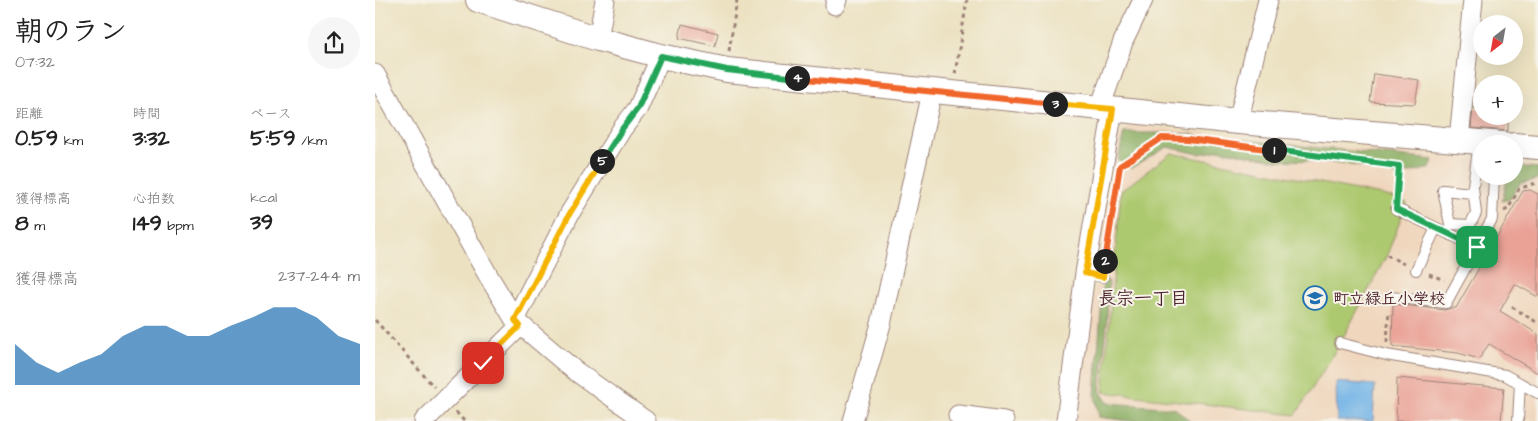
<!DOCTYPE html>
<html lang="ja">
<head>
<meta charset="utf-8">
<style>
  :root { --surface:#fff; --page:#f6f6f6; --text:#222; --muted:#767676; --accent:#1f6fb2 }
  body { margin:0; font-family:"Architects Daughter","Klee One",sans-serif; background:var(--page); color:var(--text); height:100vh; display:flex; flex-direction:column; font-size:19px; white-space:nowrap }
  * { box-sizing:border-box; margin:0 }
  p { font-size:16px; color:var(--muted) }
  .icon { flex:none; width:28px; height:28px; fill:none; stroke:currentColor; stroke-width:2; stroke-linecap:round; stroke-linejoin:round }
  .map { position:relative; flex:1; overflow:hidden }
  .details { display:flex; flex-direction:column; background:var(--surface); width:375px }
  .details>* { flex:none }
  .needle { width:32px; rotate:211deg }
  .controls { position:absolute; left:1098px; top:15px; display:grid; gap:10px }
  .controls a { display:grid; place-items:center; width:50px; height:50px; border-radius:50%; background:var(--surface); box-shadow:0 5px 20px #0002; font-size:25px }
  .pin { position:absolute; display:grid; place-items:center; width:42px; height:42px; color:#fff; margin:-21px; border-radius:10px; box-shadow:0 2px 8px #0006 }
  .km { position:absolute; width:25px; height:25px; margin:-12px; border-radius:50%; background:#222; color:#fff; font-size:14px; line-height:25px; text-align:center }
  .round { display:grid; place-items:center; flex:none; width:52px; height:52px; border-radius:26px; background:var(--page) }
  .headline { display:flex; align-items:center; justify-content:space-between; height:85px; padding:0 15px }
  h1 { font-size:28px; font-weight:700; line-height:38px }
  .figures { display:grid; grid-template-columns:repeat(3,1fr); gap:8px; height:85px; padding:5px 15px }
  .figures div { display:grid; align-content:center }
  .figures b { font-size:21px; font-weight:700 }
  .figures small { font-size:14px; font-weight:400 }
  .figures p { font-size:14px }
  .chart { height:140px; padding:10px 15px }
  .chart p { display:flex; justify-content:space-between }
  .chart svg { width:100%; height:90px; margin-top:5px; fill:var(--accent); opacity:.7 }
  main { display:flex; flex:1; min-height:0 }
  .map>svg:first-child { display:block }
  .built { fill:#efd6bc }
  .green { fill:#adc96f; stroke:#7c744d }
  .forest { fill:#8aad62; stroke:#6a6646 }
  .water { fill:#72b4e7; stroke:#5e6a89 }
  .building { fill:#eaa296 }
  .lines { fill:none; stroke-linecap:round; stroke-linejoin:round }
  .service-casing { stroke:#9b8076; stroke-width:12 }
  .minor-casing { stroke:#9b8076; stroke-width:21 }
  .tertiary-casing { stroke:#9b8076; stroke-width:26 }
  .path { stroke:#9b8076; stroke-width:3; stroke-dasharray:4 4; stroke-linecap:butt }
  .service { stroke:#fff; stroke-width:10 }
  .minor { stroke:#fff; stroke-width:19 }
  .tertiary { stroke:#fff; stroke-width:24 }
  .split-1-casing { stroke:#fff; stroke-width:10 }
  .split-2-casing { stroke:#fff; stroke-width:10 }
  .split-3-casing { stroke:#fff; stroke-width:10 }
  .split-4-casing { stroke:#fff; stroke-width:10 }
  .split-5-casing { stroke:#fff; stroke-width:10 }
  .split-6-casing { stroke:#fff; stroke-width:10 }
  .split-1 { stroke:#22a559; stroke-width:6 }
  .split-2 { stroke:#f0652b; stroke-width:6 }
  .split-3 { stroke:#f5b400; stroke-width:6 }
  .split-4 { stroke:#f0652b; stroke-width:6 }
  .split-5 { stroke:#22a559; stroke-width:6 }
  .split-6 { stroke:#f5b400; stroke-width:6 }
  .labels { text-anchor:middle; stroke-width:4; stroke-linejoin:round; paint-order:stroke }
  .poi-label { font-size:16px; font-weight:bold; fill:#4a1f2b; stroke:#f7f3e8; text-anchor:start }
  .neighbourhood-label { font-size:18px; font-weight:bold; fill:#4a1f2b; stroke:#f7f3e8 }
</style>
</head>
<body>
<main>
<section class="details">
<div class="headline"><div><h1>朝のラン</h1><p>07:32</p></div><a class="round"><svg class="icon" aria-label="share" viewBox="0 0 24 24"><path d="M12 15V3M7 8l5-5 5 5M5 13v7h14v-7"/></svg></a></div>
<div class="figures">
<div><p>距離</p><b>0.59<small> km</small></b></div>
<div><p>時間</p><b>3:32</b></div>
<div><p>ペース</p><b>5:59<small> /km</small></b></div>
</div>
<div class="figures">
<div><p>獲得標高</p><b>8<small> m</small></b></div>
<div><p>心拍数</p><b>149<small> bpm</small></b></div>
<div><p>kcal</p><b>39</b></div>
</div>
<div class="chart"><p><span>獲得標高</span>237–244 m</p>
<svg viewBox="0 0 160 44" preserveAspectRatio="none"><path d="M0 44V24L10 33L20 38L30 33L40 29L50 20L60 15L70 15L80 20L90 20L100 15L110 11L120 6L130 6L140 11L150 20L160 24V44z"/></svg>
</div>
</section>
<div class="map">
<svg width="1163" height="421" viewBox="0 0 1163 421">
  <rect width="100%" height="100%" fill="#f7f3e8"/>
  <filter id="ink" filterUnits="userSpaceOnUse"><feTurbulence type="fractalNoise" baseFrequency=".02" numOctaves="2"/><feDisplacementMap in="SourceGraphic" scale="10" xChannelSelector="R" yChannelSelector="G"/><feConvolveMatrix kernelMatrix="1 2 1 2 8 2 1 2 1" color-interpolation-filters="sRGB"/></filter>
  <filter id="wash" filterUnits="userSpaceOnUse"><feTurbulence type="fractalNoise" baseFrequency=".0096" numOctaves="4" result="noise"/><feDisplacementMap in="SourceGraphic" scale="20" xChannelSelector="R" yChannelSelector="G"/><feGaussianBlur stdDeviation="1.12" result="paint"/><feColorMatrix in="noise" values="0 0 0 0 0 0 0 0 0 0 0 0 0 0 0 0 0 1.4 0 .05"/><feComposite in="paint" operator="in"/></filter>
  <g filter="url(#wash)">
    <rect width="100%" height="100%" fill="#ece2c2"/>
    <path class="built" d="M756 125 1106 160V176H1139V163L1163 166V421H699L742 136Z"/>
    <path class="green" d="M796 153 1021 198 1032 203 1012 255 965 343 921 415 728 392 746 191Z"/>
    <path class="forest" d="M749 133H803L1058 160 1055 168 1023 176 998 168 945 161 901 160 845 150 824 154 792 147 757 168 743 160Z
      M1139 166 1163 168V179L1145 183 1135 199 1127 201 1133 176H1139Z
      M734 281 731 333 725 391 733 403 800 408 815 421H755L724 417 720 396 728 282Z"/>
    <path class="water" d="M961 382 1000 385 998 421H962Z"/>
    <g id="blocks">
      <path class="building" d="M307 24 343 33 340 46 304 38Z
        M999 74 1044 80 1040 104 995 102Z
        M1098 108H1106V116H1133V131L1096 128Z
        M1155 190 1163 194V297L1140 284 1125 311 1163 334V373L1114 344 1104 359 1083 353 1017 346 1018 304 1070 310 1076 308H1081L1148 191Z
        M1022 378 1129 388 1126 421H1021Z"/>
    </g>
  </g>
  <g filter="url(#ink)">
    <use href="#blocks" fill-opacity="0" stroke="#9b8076" stroke-width="1"/>
    <g class="lines">
      <g class="service-casing">
        <path id="service" d="M1098 187 1101 213 1095 225 1075 224 1068 190 1097 193 1104 142
          M1021 209 1102 247
          M1041 270 1061 228
          M710 273 728 277
          M1015 297 1071 303 1117 219 1119 176
          M965 343 1011 355 1130 375 1163 393
          M1143 421 1145 383"/>
      </g>
      <g class="minor-casing">
        <path id="minor" d="M460 5 462 0
          M223 39 230 0
          M0 74 114 277 140 320 199 370 271 421
          M725 108 748 42 768 0
          M863 122 893 0
          M1084 139 1098 0
          M140 320 195 213 247 129 263 108 286 56
          M583 415 629 421
          M49 421 145 326
          M478 421 506 324 557 92
          M691 421 710 273 738 109"/>
      </g>
      <g class="tertiary-casing">
        <path id="tertiary" d="M103 0 223 39 286 56 352 70 863 122 1129 144
          M1139 145 1163 147"/>
      </g>
      <path class="path" d="M354 51 362 0
        M580 74 592 0
        M746 165 787 138 813 139 1024 165 1022 196
        M1129 211 1133 209 1144 189 1163 182
        M1012 255 1029 264
        M1054 274 1069 280
        M1137 307 1163 323
        M0 320 59 387
        M1012 342 1014 310
        M81 412 89 421"/>
      <use href="#service" class="service"/>
      <use href="#minor" class="minor"/>
      <use href="#tertiary" class="tertiary"/>
    </g>
  </g>
  <g class="lines" filter="url(#ink)">
    <g class="split-1-casing">
      <path id="split-1" d="M899 150 1024 166 1021 209 1102 247"/>
    </g>
    <g class="split-2-casing">
      <path id="split-2" d="M730 261 745 166 787 138 813 139 899 150"/>
    </g>
    <g class="split-3-casing">
      <path id="split-3" d="M680 104 738 109 710 273 728 277 730 261"/>
    </g>
    <g class="split-4-casing">
      <path id="split-4" d="M422 78 680 104"/>
    </g>
    <g class="split-5-casing">
      <path id="split-5" d="M227 161 247 129 263 108 286 56 352 70 422 78"/>
    </g>
    <g class="split-6-casing">
      <path id="split-6" d="M108 363 145 326 140 320 195 213 227 161"/>
    </g>
    <use href="#split-1" class="split-1"/>
    <use href="#split-2" class="split-2"/>
    <use href="#split-3" class="split-3"/>
    <use href="#split-4" class="split-4"/>
    <use href="#split-5" class="split-5"/>
    <use href="#split-6" class="split-6"/>
  </g>
  <defs>
    <g id="school-ring" transform="scale(1.25)"><circle r="9.5" fill="#f7f3e8" stroke="#1f6fb2" stroke-width="1.5"/><path d="M0-5L7-2L0 1L-7-2ZM-4 1L0 2.5L4 1V4Q0 6-4 4Z" fill="#1f6fb2"/></g>
  </defs>
  <g fill-rule="evenodd">
    <use href="#school-ring" x="940" y="298"/>
  </g>
  <g class="labels">
    <g class="poi-label">
      <text x="958" y="304">町立緑丘小学校</text>
    </g>
    <g class="neighbourhood-label">
      <text x="768" y="304">長宗一丁目</text>
    </g>
  </g>
</svg>
<div class="controls">
<a><svg class="needle" viewBox="-14 -14 28 28"><path d="M0-13l5 13h-10z" fill="#e53935"/><path d="M0 13l5-13h-10z" fill="#767676"/></svg></a>
<a>+</a>
<a>−</a>
</div>
<div class="pin" style="left:1102px;top:247px;background:#1e9e55"><svg class="icon" aria-label="arrive" viewBox="0 0 24 24"><path d="M6 21V4h12l-3 4 3 4H6"/></svg></div>
<div class="pin" style="left:108px;top:363px;background:#d93025"><svg class="icon" aria-label="check" viewBox="0 0 24 24"><path d="M5 12l5 5 9-10"/></svg></div>
<b class="km" style="left:899px;top:150px">1</b>
<b class="km" style="left:730px;top:261px">2</b>
<b class="km" style="left:680px;top:104px">3</b>
<b class="km" style="left:422px;top:78px">4</b>
<b class="km" style="left:227px;top:161px">5</b>
</div>
</main>
</body>
</html>
